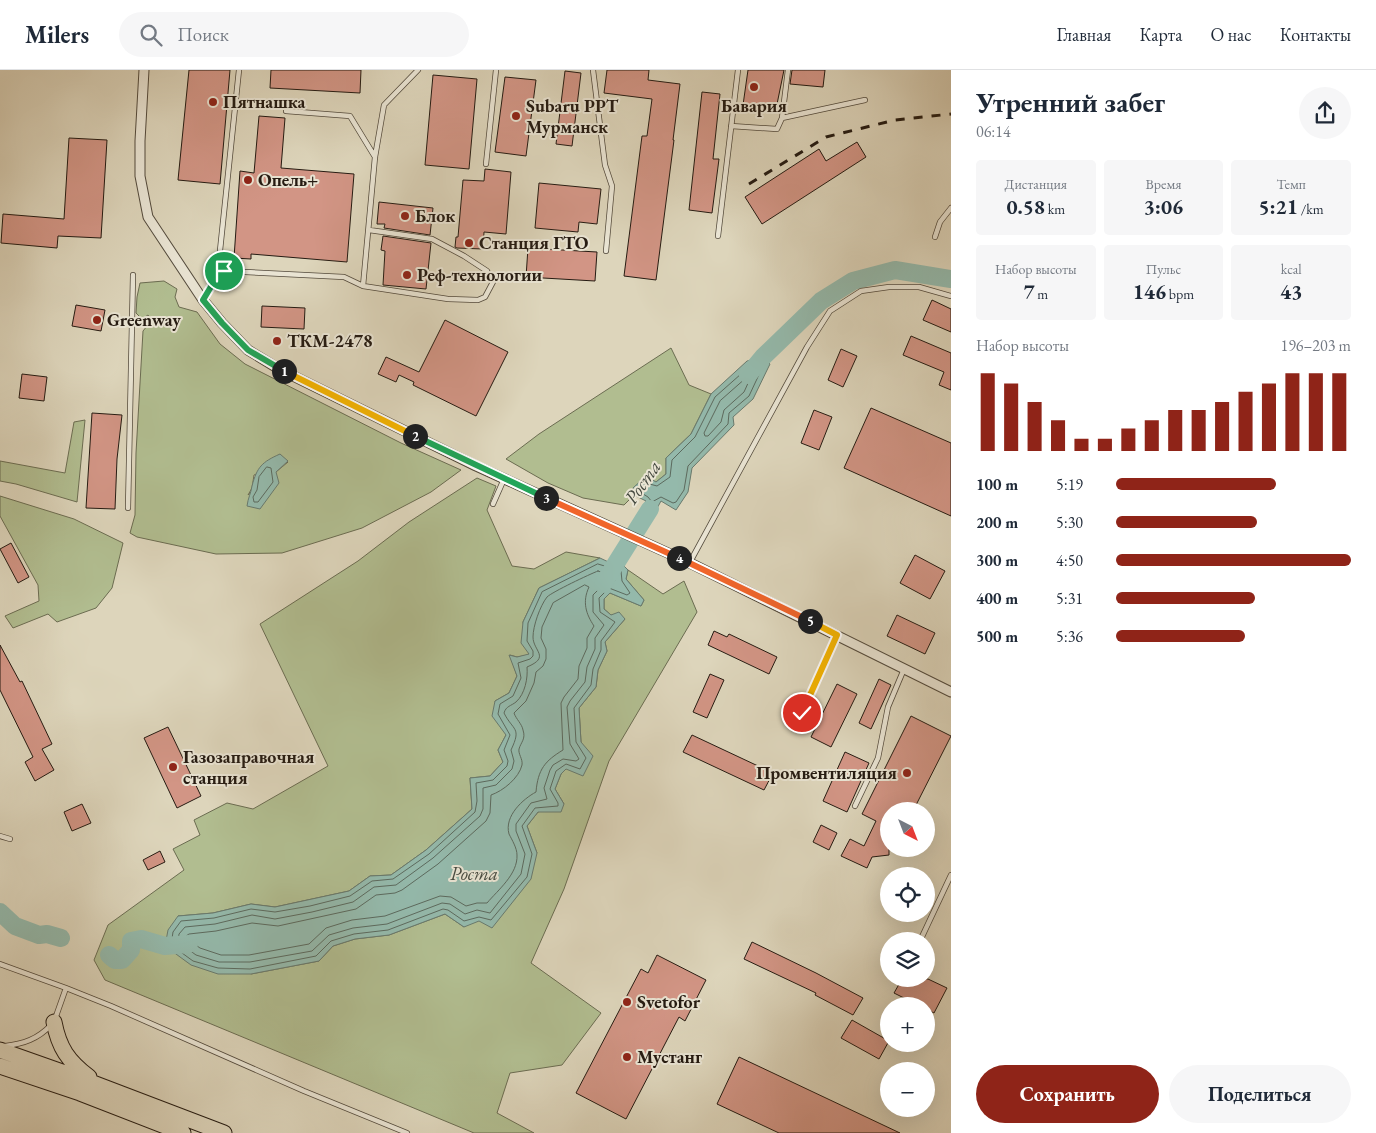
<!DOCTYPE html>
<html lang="ru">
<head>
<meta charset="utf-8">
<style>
  :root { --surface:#fff; --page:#f6f6f7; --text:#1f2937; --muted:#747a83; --line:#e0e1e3; --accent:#8f2418 }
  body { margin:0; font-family:"EB Garamond",serif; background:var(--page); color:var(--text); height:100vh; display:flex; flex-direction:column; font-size:19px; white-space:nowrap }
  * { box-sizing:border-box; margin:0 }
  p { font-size:16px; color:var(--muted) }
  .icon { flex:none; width:28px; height:28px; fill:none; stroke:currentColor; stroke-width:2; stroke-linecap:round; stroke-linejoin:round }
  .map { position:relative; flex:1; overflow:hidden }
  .side { display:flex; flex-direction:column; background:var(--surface); width:425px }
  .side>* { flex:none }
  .needle { width:32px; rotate:138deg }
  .buttons { position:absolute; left:880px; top:732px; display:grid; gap:10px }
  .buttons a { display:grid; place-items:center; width:55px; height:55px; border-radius:50%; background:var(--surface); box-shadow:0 5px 20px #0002; font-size:25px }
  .pin { position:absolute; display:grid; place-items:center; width:42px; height:42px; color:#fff; margin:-21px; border:2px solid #fff; border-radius:50%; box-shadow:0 1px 5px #0007 }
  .km { position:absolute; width:25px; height:25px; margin:-12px; border-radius:50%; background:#222; color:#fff; font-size:14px; line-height:25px; text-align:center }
  .round { display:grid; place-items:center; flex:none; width:52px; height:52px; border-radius:26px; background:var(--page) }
  .overview { display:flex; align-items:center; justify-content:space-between; height:85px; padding:0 25px }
  h1 { font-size:28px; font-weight:700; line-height:38px }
  .stats { display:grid; grid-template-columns:repeat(3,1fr); gap:8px; height:85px; padding:5px 25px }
  .stats div { display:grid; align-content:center; border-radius:5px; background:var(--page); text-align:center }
  .stats b { font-size:21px; font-weight:700 }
  .stats small { font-size:14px; font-weight:400 }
  .stats p { font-size:14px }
  .chart { height:140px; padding:10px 25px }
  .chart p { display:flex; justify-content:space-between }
  .chart svg { width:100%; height:90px; margin-top:5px; stroke:var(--accent); stroke-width:6 }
  .action { display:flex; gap:10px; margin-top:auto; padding:10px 25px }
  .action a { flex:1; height:58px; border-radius:30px; background:var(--accent); color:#fff; font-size:20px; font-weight:700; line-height:58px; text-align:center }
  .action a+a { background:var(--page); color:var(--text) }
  ul { padding:0 25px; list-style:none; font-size:16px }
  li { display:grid; grid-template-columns:80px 60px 1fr; align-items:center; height:38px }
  li i { height:12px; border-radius:6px; background:var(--accent) }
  header { display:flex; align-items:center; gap:30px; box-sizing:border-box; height:70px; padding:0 25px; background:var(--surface); border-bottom:1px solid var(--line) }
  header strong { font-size:24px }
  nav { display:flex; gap:28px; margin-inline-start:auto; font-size:18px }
  .search { width:350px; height:45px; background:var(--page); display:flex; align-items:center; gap:12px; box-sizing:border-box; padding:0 18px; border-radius:28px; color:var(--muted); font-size:19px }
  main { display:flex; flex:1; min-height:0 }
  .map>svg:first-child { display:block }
  .green { fill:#b1bd90; stroke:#6b6c51; fill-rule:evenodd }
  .water { fill:#94b9ab; stroke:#687a6e }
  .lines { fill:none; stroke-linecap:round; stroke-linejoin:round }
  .shore { stroke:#5c6a5e; stroke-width:1 }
  .river { stroke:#94b9ab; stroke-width:18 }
  .building { fill:#d29585; stroke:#251b12 }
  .lane-casing { stroke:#534a3c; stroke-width:6 }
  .street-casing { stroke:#534a3c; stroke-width:11 }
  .primary-casing { stroke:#251b12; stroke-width:17 }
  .lane { stroke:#e9e4d3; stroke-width:4.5 }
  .street { stroke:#e9e4d3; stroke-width:9 }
  .primary { stroke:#ddd5bb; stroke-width:15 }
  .rail { stroke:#251b12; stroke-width:3; stroke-dasharray:9 9; stroke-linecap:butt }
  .split-1-casing { stroke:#fff; stroke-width:10 }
  .split-2-casing { stroke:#fff; stroke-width:10 }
  .split-3-casing { stroke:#fff; stroke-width:10 }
  .split-4-casing { stroke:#fff; stroke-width:10 }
  .split-5-casing { stroke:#fff; stroke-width:10 }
  .split-6-casing { stroke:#fff; stroke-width:10 }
  .split-1 { stroke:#22a559; stroke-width:6 }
  .split-2 { stroke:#f5b400; stroke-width:6 }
  .split-3 { stroke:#22a559; stroke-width:6 }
  .split-4 { stroke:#f0652b; stroke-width:6 }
  .split-5 { stroke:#f0652b; stroke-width:6 }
  .split-6 { stroke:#f5b400; stroke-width:6 }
  .poi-dot { fill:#8f2418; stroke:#e9e4d3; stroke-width:2 }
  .labels { text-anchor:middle; stroke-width:4; stroke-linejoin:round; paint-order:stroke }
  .poi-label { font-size:18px; font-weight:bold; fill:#251b12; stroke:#e9e4d3; text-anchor:start }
  .water-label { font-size:19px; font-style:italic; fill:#464a40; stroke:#e9e4d3 }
</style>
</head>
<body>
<header>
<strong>Milers</strong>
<div class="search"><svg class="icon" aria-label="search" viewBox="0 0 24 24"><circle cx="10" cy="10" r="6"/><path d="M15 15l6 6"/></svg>Поиск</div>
<nav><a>Главная</a><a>Карта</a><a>О нас</a><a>Контакты</a></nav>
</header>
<main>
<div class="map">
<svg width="951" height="1063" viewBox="0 0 951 1063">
  <rect width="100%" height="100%" fill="#ddd5bb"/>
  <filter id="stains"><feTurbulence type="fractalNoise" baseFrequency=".004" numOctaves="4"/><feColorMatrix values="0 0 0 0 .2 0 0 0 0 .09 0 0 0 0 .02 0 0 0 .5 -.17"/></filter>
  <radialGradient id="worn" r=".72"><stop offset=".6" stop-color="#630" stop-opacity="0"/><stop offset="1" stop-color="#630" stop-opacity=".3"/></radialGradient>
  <path class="green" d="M164 211 177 219 175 227 179 237 197 242 220 274 245 294 401 373 461 400 431 422 362 458 282 483 216 484 137 467 130 463 135 445 136 383 143 261 152 250 148 245 142 249 136 243 137 227 140 213ZM288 392 248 425 252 418 254 405Z
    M671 278 689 315 711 324 691 364 666 388V404L656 412 633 418 634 425 624 435 583 428 548 413 506 389 539 364Z
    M85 350 77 432 16 414 0 411V391L65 403 74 352Z
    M477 408 496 416 487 440 512 496 534 499 566 482 600 488 539 518 523 552 529 585 517 587 510 585 517 606 509 623 495 631 506 665 498 680 503 692 490 706 470 708 472 739 426 780 391 805 370 806 349 821 275 837 251 834 213 843 178 846 251 904 319 891 333 876 355 869 389 865 445 844 464 857 537 783 527 756 538 742 564 734 555 719 561 704 566 699 581 672 579 638 596 617 598 600 607 581 605 572 625 549 611 545 604 539V529L610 523 641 536 644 530 626 509 628 500 663 524 684 511 697 542 609 691 564 819 531 893 601 943 562 995 510 1003 497 1043 534 1063H474L105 910 94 890 108 855 184 800 173 779 200 765 194 750 227 733 253 739 328 696 260 554 358 491 409 452Z
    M0 426 74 449 123 473 112 518 96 538 57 552 48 544 13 558 5 546 39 531 38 515 0 446Z"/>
  <path class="water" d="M763 287 770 294 753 329 733 347 734 355 692 398 688 422 676 440 661 431 654 444 640 460 636 457 646 431 634 425 633 418 646 406 656 412 666 404V388L691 364 711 324 747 291Z
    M280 384 288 391 276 402 279 413 260 439 247 436C248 428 251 423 252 416 257 397 262 392 280 384Z
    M600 488 617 496H624L628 500 626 509 644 530 641 536 610 523 604 529V539L611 545 619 542 625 549 605 572 607 581 598 600 596 617 579 638 581 672 593 686 583 706 566 699 561 704 555 719 564 734 561 742H538L527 756 537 783 531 809 492 858 479 851 464 857 445 844 389 865 355 869 333 876 319 891 251 904H218L191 895 165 876 168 860 178 846 213 843 251 834 275 837 349 821 370 806 391 805 426 780 472 739 470 708 490 706 503 692 498 680 506 665 492 646 495 631 509 623 517 606 509 585 517 587 529 584 521 573 523 552 539 518Z"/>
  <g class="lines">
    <path class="shore" d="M760 293 763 294V296L749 326 729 343 728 354 688 396 684 420 676 432 673 433 661 427 652 432 648 427 640 422V419L646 413 657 416 670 407 672 390 695 367 715 327 750 296Z
      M745 309 748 308 749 311 744 322 724 340 721 352 708 366H705L704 363 720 331Z
      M267 397 271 398 273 412 258 432H254L253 427 257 420 259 407Z
      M598 494 621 501 622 511 630 523 627 525 609 518 599 528 600 542 615 552 601 571V580L593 599 591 615 574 638 576 672 586 688 580 699 566 694 556 701 550 719 558 733V736L535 738 522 756 532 784 527 807 491 850 479 847 464 851 448 840 443 839 388 860 354 864 331 871 316 886 250 899 218 898 193 891 171 875 173 862 181 851 214 848 251 839 275 842 310 836 350 826 372 811 393 809 429 784 475 742 477 731 476 713 493 710 507 696 508 691 504 680 510 665 498 644 500 634 513 626 521 608 518 593 530 589 533 586V581L527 571 528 553 542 522Z
      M598 501 614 507 615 510 614 512 604 514 593 525V542L604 555 595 568V579L587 597 585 612 570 631 567 637 570 674 579 689 576 691 563 689 553 695 550 700 544 718 547 729 531 733 516 754V761L525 784 521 804 490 843 477 840 465 844 450 834 442 833 387 854 353 858 329 865 312 881 250 892H219L196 885 178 872 179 864 185 857 215 854 252 845 275 849 312 842 353 832 374 817 396 815 433 788 480 746 483 739V718L496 715 512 699 514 691 511 680C522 657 513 661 504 643 506 636 511 636 516 632 525 624 528 608 527 597 551 587 533 581 533 567 533 556 540 536 547 527 552 522 590 504 598 501Z
      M585 515 589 517C582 532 586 544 594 556L587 568V578L579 596 578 609 564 627 561 633 563 680C545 691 538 699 536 722 523 729 504 746 509 764 512 770 517 778 517 785 518 804 498 820 487 833H477L466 836 451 827 440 826 385 846 352 850 326 858 309 874 249 885H221L200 878 187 869 186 866 189 864 216 861 252 853 278 856 356 839 376 825 395 823 402 820 438 794 486 751 490 743 491 725C503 721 519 708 522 695 523 689 518 684 519 679 521 672 526 669 523 660 522 654 516 649 514 643L526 631 534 613 536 602 543 596 546 589V579L541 568 542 557 553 533Z"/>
    <path class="river" d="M748 305 763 287 821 231 853 211 895 200 951 209
      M603 514 650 439
      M0 842 15 856 39 865 47 864 61 868
      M109 885 115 890H122L131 880V871L141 869 165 876 189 874"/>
  </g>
  <path class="building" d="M189 0H230L220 114 178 110Z
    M271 0H361L360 23 270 18Z
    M607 0H649L648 10 680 14 673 70H674L656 210 624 206 642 66H647L652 29 604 23Z
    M748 0H784L776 39 743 35Z
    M792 0H825L823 17 790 14Z
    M565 1 581 3 572 76 556 74Z
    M433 5 477 9 469 99 425 95Z
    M505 7 536 10 526 86 495 82Z
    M702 22 720 24 713 89H719L712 143 689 140Z
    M259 46 285 48 281 98 354 104 347 192 251 184V189L234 188 240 101 254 103Z
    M69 68 107 70 101 168 58 166 57 178 1 173 3 144 64 149Z
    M857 72 866 87 762 154 745 127 819 79 826 91Z
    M485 99 511 102 506 164 484 162 483 179 457 178 455 177 456 167H458L463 110 484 111Z
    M539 113 601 119 597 154 579 152 578 162 535 158Z
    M379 132 433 138 430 165 384 158 385 154H377Z
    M383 166 431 173 426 219 383 215 385 181 381 180Z
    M528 178 597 182 595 211 526 207Z
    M932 230 951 239V262L923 250Z
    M76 235 105 240 101 261 72 256Z
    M262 236 305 238 304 259 261 257Z
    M445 250 508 282 476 346 413 315 414 312 399 305 396 312 378 304 386 287 419 302Z
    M911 266 951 283V320L939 315 944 302 903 285Z
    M841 279 857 286 843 317 828 310Z
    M22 304 47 307 44 331 19 328Z
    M871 338 951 373V446L844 398Z
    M814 340 832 347 819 380 801 373Z
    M92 343 122 345 117 389 115 439 86 438Z
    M11 473 29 507 18 513 0 479Z
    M915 485 945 501 930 529 900 513Z
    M897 545 935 563 925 584 887 566Z
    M714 561 727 567 729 564 777 587 769 604 708 575Z
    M0 575 20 612 22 611 52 674 42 679 54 700 35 711 25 692 33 687 0 620Z
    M710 604 724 610 707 648 693 642Z
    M879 609 891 615 871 659 859 653Z
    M837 614 857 624 831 677 811 667Z
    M911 646 951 666 913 741H889V785L872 787 867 798 841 786 850 769 864 776 876 751 862 744Z
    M168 657 201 726 177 738 144 668Z
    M692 665 773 703 764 720 683 682Z
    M845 682 869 693 847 742 823 731Z
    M82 734 91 753 72 761 64 742Z
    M821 755 837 763 829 780 813 772Z
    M160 781 165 792 148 800 143 790Z
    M752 872 816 903 863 928 853 945 815 925 816 923 744 889Z
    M657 885 706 910 685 951 679 947 626 1049 576 1023 641 899 648 903Z
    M902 909H928L947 918 934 943 926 939V936H920L894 923Z
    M852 950 889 971 879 989 841 968Z
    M739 987 900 1063H779L717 1034Z"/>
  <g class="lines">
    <g class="lane-casing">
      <path id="lane" d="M593 0 605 95 612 116 606 181
        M286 41 350 46 375 87
        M782 48 865 30
        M731 56 777 59 782 48 788 0
        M486 94 496 0
        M718 166 738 0
        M935 167 940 152 951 138
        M224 201 219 190 239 0
        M363 216 375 87 384 35 418 0
        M203 230 215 210 224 201 344 207 363 216 448 229 478 230 485 227 493 212 487 201 464 186 432 169 369 160
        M493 434 504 409
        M128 438 133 205
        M690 492 807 277 830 241 861 221 889 217H919L951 226
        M802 643 837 565
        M855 736 878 688 888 637 904 599
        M0 766 10 769
        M920 871 951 805
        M0 894 66 918 55 949
        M66 918 111 936 304 1021 407 1063
        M5 976C23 974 38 969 51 955"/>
    </g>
    <g class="street-casing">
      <path id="street" d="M144 0 140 71V106L148 147 203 230 222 253 248 280 279 299 476 396 690 493 951 622"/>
    </g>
    <g class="primary-casing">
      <path id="primary" d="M54 952C59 978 68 991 89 1007
        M0 980 85 1010 224 1063
        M0 996 80 1023 183 1063"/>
    </g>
    <use href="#lane" class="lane"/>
    <use href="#street" class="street"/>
    <use href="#primary" class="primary"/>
    <path class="rail" d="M749 114 826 67 895 50 951 44"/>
  </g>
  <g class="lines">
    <g class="split-1-casing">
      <path id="split-1" d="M224 201 215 210 203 230 222 253 248 280 284 301"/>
    </g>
    <g class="split-2-casing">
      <path id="split-2" d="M284 301 415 366"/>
    </g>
    <g class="split-3-casing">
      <path id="split-3" d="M415 366 546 428"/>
    </g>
    <g class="split-4-casing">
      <path id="split-4" d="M546 428 679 488"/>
    </g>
    <g class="split-5-casing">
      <path id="split-5" d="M679 488 810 551"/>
    </g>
    <g class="split-6-casing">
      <path id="split-6" d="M802 643 837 565 810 551"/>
    </g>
    <use href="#split-1" class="split-1"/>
    <use href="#split-2" class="split-2"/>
    <use href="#split-3" class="split-3"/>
    <use href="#split-4" class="split-4"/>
    <use href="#split-5" class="split-5"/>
    <use href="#split-6" class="split-6"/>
  </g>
  <g class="poi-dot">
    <circle cx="754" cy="17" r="5"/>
    <circle cx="213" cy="32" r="5"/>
    <circle cx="516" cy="46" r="5"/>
    <circle cx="248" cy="110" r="5"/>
    <circle cx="405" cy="146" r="5"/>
    <circle cx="469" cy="173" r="5"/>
    <circle cx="407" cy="205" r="5"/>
    <circle cx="97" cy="250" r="5"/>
    <circle cx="277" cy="271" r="5"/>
    <circle cx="173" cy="697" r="5"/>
    <circle cx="907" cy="703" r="5"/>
    <circle cx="627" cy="932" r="5"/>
    <circle cx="627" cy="987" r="5"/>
  </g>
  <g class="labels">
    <g class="poi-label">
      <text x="223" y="38">Пятнашка</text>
      <text x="526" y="42">Subaru РРТ<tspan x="526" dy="21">Мурманск</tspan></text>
      <text x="754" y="42" text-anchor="middle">Бавария</text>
      <text x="258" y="116">Опель+</text>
      <text x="415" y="152">Блок</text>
      <text x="479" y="179">Станция ГТО</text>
      <text x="417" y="211">Реф-технологии</text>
      <text x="107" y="256">Greenway</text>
      <text x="287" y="277">ТКМ-2478</text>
      <text x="183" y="693">Газозаправочная<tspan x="183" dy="21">станция</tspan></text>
      <text x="897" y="709" text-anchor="end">Промвентиляция</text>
      <text x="637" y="938">Svetofor</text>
      <text x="637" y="993">Мустанг</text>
    </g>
    <g class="water-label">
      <text transform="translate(642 412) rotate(-55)" y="7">Роста</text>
      <text x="474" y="810">Роста</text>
    </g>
  </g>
  <rect width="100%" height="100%" filter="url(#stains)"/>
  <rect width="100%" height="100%" fill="url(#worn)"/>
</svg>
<div class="buttons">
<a><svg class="needle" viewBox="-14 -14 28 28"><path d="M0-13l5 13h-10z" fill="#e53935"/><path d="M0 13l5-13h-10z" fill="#747a83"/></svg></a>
<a><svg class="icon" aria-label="locate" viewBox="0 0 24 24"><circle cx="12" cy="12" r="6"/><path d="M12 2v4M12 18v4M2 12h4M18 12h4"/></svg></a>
<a><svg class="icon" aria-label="layers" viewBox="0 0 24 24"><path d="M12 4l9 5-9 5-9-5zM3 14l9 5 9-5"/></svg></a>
<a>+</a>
<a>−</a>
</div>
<div class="pin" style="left:224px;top:201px;background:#1e9e55"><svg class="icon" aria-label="arrive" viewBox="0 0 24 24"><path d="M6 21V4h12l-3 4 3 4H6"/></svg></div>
<div class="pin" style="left:802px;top:643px;background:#d93025"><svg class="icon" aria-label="check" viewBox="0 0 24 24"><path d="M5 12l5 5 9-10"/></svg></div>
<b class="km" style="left:284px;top:301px">1</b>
<b class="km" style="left:415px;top:366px">2</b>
<b class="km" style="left:546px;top:428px">3</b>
<b class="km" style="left:679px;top:488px">4</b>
<b class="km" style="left:810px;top:551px">5</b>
</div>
<section class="side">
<div class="overview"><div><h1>Утренний забег</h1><p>06:14</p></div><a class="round"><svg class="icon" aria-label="share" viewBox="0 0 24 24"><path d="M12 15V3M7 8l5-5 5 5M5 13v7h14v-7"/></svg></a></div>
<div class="stats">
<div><p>Дистанция</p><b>0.58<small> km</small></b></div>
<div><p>Время</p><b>3:06</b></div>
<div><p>Темп</p><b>5:21<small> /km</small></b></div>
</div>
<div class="stats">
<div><p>Набор высоты</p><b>7<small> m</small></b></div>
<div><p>Пульс</p><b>146<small> bpm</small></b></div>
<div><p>kcal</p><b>43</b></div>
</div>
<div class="chart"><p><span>Набор высоты</span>196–203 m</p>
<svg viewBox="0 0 160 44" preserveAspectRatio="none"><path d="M5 44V6M15 44V11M25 44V20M35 44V29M45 44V38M55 44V38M65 44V33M75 44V29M85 44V24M95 44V24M105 44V20M115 44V15M125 44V11M135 44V6M145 44V6M155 44V6"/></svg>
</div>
<ul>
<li><b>100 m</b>5:19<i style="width:68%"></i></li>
<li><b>200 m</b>5:30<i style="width:60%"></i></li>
<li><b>300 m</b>4:50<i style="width:100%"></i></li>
<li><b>400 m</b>5:31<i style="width:59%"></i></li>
<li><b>500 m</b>5:36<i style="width:55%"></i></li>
</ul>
<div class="action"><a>Сохранить</a><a>Поделиться</a></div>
</section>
</main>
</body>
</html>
